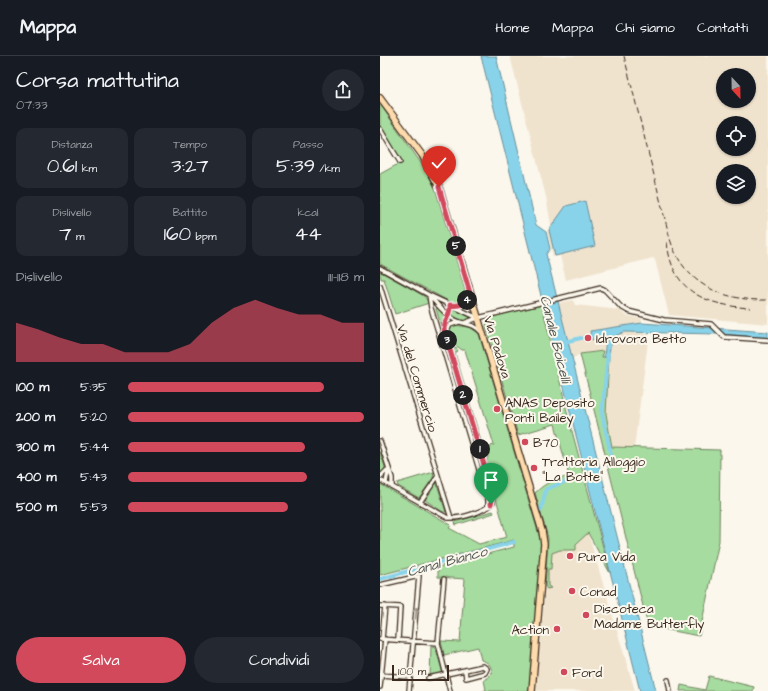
<!DOCTYPE html>
<html lang="it">
<head>
<meta charset="utf-8">
<style>
  :root { --surface:#171b24; --page:#242831; --text:#f1f3f6; --muted:#9ea1a6; --line:#363941; --accent:#d1495b }
  body { margin:0; font-family:"Architects Daughter",sans-serif; background:var(--page); color:var(--text); height:100vh; display:flex; flex-direction:column; font-size:15px; white-space:nowrap }
  * { box-sizing:border-box; margin:0 }
  p { font-size:13px; color:var(--muted) }
  .icon { flex:none; width:22px; height:22px; fill:none; stroke:currentColor; stroke-width:2; stroke-linecap:round; stroke-linejoin:round }
  .map { position:relative; flex:1; overflow:hidden }
  .drawer { display:flex; flex-direction:column; background:var(--surface); width:380px }
  .drawer>* { flex:none }
  .needle { width:26px; rotate:158deg }
  .tools { position:absolute; left:336px; top:12px; display:grid; gap:8px }
  .tools a { display:grid; place-items:center; width:40px; height:40px; border-radius:50%; background:var(--surface); box-shadow:0 1px 3px #0004; font-size:20px }
  .scale { position:absolute; left:12px; bottom:10px; width:57px; box-sizing:border-box; padding-left:4px; border:2px solid #3b2a1e; border-top:0; font-size:11px; line-height:14px; white-space:nowrap; color:#3b2a1e; -webkit-text-stroke:3px #fbf7ec; paint-order:stroke }
  .pin { position:absolute; display:grid; place-items:center; width:34px; height:34px; color:#fff; margin:-41px -17px; border-radius:50% 50% 50% 0; rotate:-45deg; box-shadow:0 0 4px #0007 }
  .pin .icon { rotate:45deg }
  .km { position:absolute; width:20px; height:20px; margin:-10px; border-radius:50%; background:#222; color:#fff; font-size:11px; line-height:20px; text-align:center }
  .round { display:grid; place-items:center; flex:none; width:42px; height:42px; border-radius:21px; background:var(--page) }
  .head { display:flex; align-items:center; justify-content:space-between; height:68px; padding:0 16px }
  h1 { font-size:22px; font-weight:600; line-height:30px }
  .metrics { display:grid; grid-template-columns:repeat(3,1fr); gap:6px; height:68px; padding:4px 16px }
  .metrics div { display:grid; align-content:center; border-radius:10px; background:var(--page); text-align:center }
  .metrics b { font-size:20px; font-weight:600 }
  .metrics small { font-size:11px; font-weight:400 }
  .metrics p { font-size:11px }
  .chart { height:112px; padding:8px 16px }
  .chart p { display:flex; justify-content:space-between }
  .chart svg { width:100%; height:72px; margin-top:4px; fill:var(--accent); opacity:.7 }
  .primary-button { display:flex; gap:8px; margin-top:auto; padding:8px 16px }
  .primary-button a { flex:1; height:46px; border-radius:24px; background:var(--accent); color:#fff; font-size:16px; font-weight:600; line-height:46px; text-align:center }
  .primary-button a+a { background:var(--page); color:var(--text) }
  ul { padding:0 16px; list-style:none; font-size:13px }
  li { display:grid; grid-template-columns:64px 48px 1fr; align-items:center; height:30px }
  li i { height:10px; border-radius:5px; background:var(--accent) }
  header { display:flex; align-items:center; gap:24px; box-sizing:border-box; height:56px; padding:0 20px; background:var(--surface); border-bottom:1px solid var(--line) }
  header strong { font-size:19px }
  nav { display:flex; gap:22px; margin-inline-start:auto; font-size:14px }
  main { display:flex; flex:1; min-height:0 }
  .map>svg:first-child { display:block }
  .built { fill:#f0e3ce; fill-rule:evenodd }
  .green { fill:#a6dc9f; stroke:#70835e }
  .water { fill:#89d3ea; stroke:#6a8f98 }
  .lines { fill:none; stroke-linecap:round; stroke-linejoin:round }
  .canal { stroke:#89d3ea; stroke-width:4 }
  .minor-casing { stroke:#3b2a1e; stroke-width:6 }
  .primary-casing { stroke:#3b2a1e; stroke-width:8 }
  .minor { stroke:#fbf7ec; stroke-width:3.5 }
  .primary { stroke:#fedbac; stroke-width:5.5 }
  .rail { stroke:#3b2a1e; stroke-width:1; stroke-dasharray:6 3; stroke-linecap:butt }
  .oneway { stroke:#9b9085 }
  .route-casing { stroke:#fff; stroke-width:8 }
  .route { stroke:#d1495b; stroke-width:5 }
  .poi-dot { fill:#d1495b; stroke:#fbf7ec; stroke-width:1.5 }
  .labels { text-anchor:middle; stroke-width:4; stroke-linejoin:round; paint-order:stroke }
  .poi-label { font-size:13px; fill:#3b2a1e; stroke:#fbf7ec; text-anchor:start }
  .street-label { font-size:13px; fill:#3b2a1e; stroke:#fbf7ec }
  .water-label { font-size:14px; font-style:italic; fill:#4e5451; stroke:#fbf7ec }
</style>
</head>
<body>
<header>
<strong>Mappa</strong>
<nav><a>Home</a><a>Mappa</a><a>Chi siamo</a><a>Contatti</a></nav>
</header>
<main>
<section class="drawer">
<div class="head"><div><h1>Corsa mattutina</h1><p>07:33</p></div><a class="round"><svg class="icon" aria-label="share" viewBox="0 0 24 24"><path d="M12 15V3M7 8l5-5 5 5M5 13v7h14v-7"/></svg></a></div>
<div class="metrics">
<div><p>Distanza</p><b>0.61<small> km</small></b></div>
<div><p>Tempo</p><b>3:27</b></div>
<div><p>Passo</p><b>5:39<small> /km</small></b></div>
</div>
<div class="metrics">
<div><p>Dislivello</p><b>7<small> m</small></b></div>
<div><p>Battito</p><b>160<small> bpm</small></b></div>
<div><p>kcal</p><b>44</b></div>
</div>
<div class="chart"><p><span>Dislivello</span>111–118 m</p>
<svg viewBox="0 0 160 44" preserveAspectRatio="none"><path d="M0 44V20L10 24L20 29L30 33L40 33L50 38L60 38L70 38L80 33L90 20L100 11L110 6L120 11L130 15L140 15L150 20L160 20V44z"/></svg>
</div>
<ul>
<li><b>100 m</b>5:35<i style="width:83%"></i></li>
<li><b>200 m</b>5:20<i style="width:100%"></i></li>
<li><b>300 m</b>5:44<i style="width:75%"></i></li>
<li><b>400 m</b>5:43<i style="width:76%"></i></li>
<li><b>500 m</b>5:53<i style="width:68%"></i></li>
</ul>
<div class="primary-button"><a>Salva</a><a>Condividi</a></div>
</section>
<div class="map">
<svg width="388" height="635" viewBox="0 0 388 635">
  <rect width="100%" height="100%" fill="#fbf7ec"/>
  <filter id="ink" filterUnits="userSpaceOnUse"><feTurbulence type="fractalNoise" baseFrequency=".025" numOctaves="2"/><feDisplacementMap in="SourceGraphic" scale="8" xChannelSelector="R" yChannelSelector="G"/><feConvolveMatrix kernelMatrix="1 2 1 2 8 2 1 2 1" color-interpolation-filters="sRGB"/></filter>
  <g filter="url(#ink)">
    <path class="built" d="M130 0H388V268L289 259 275 204 273 202 186 224 180 200 173 201 167 175 171 169 166 141ZM343 19H369V45H343ZM343 67H369V93H343ZM343 115H369V141H343Z
      M193 244 195 249 240 254 245 259 262 263V267L210 275 212 284 226 281 224 293 223 295 200 298 192 303 178 247Z
      M244 276 269 278 254 392 232 391 226 358 228 307 232 286 235 280Z
      M208 477 255 635H156L165 530 166 532 168 530V513H171L172 497 180 494H195V487Z"/>
    <path class="green" d="M0 48 47 116 56 134 87 241C83 247 79 248 72 247L0 208V118L22 106 0 69Z
      M1 216 44 240 49 247 15 258 4 223H1L0 217Z
      M162 249 189 364 230 517 208 477 196 488V494H180L172 497 171 513H168V530L171 532 167 533 165 530 168 482 155 437C167 425 173 425 189 420L175 368 138 379 106 270 108 264 111 261Z
      M57 251 67 260 61 270 56 253Z
      M72 251 91 262 85 266 79 264 71 258Z
      M73 269 90 271 99 278 162 489 149 635H103L106 634 104 624 108 622 112 616C111 609 108 606 101 604L98 591 64 599 61 585 80 586 85 523 58 521V511L134 491V484L0 519V428L71 469 69 472 99 488 127 481 106 407 111 390 114 389 85 294H82L70 285 67 278Z
      M62 273 99 397 60 274Z
      M76 292 78 295 75 297 103 392H107L104 397 73 297 72 294Z
      M223 295 222 301H229L226 358 232 391 340 394 339 485 319 580 268 570 200 298Z
      M0 395 5 411 4 416 0 419Z
      M54 416 53 422 39 442 18 430 17 427Z
      M56 427 57 428 66 456H63L45 444Z
      M113 455 114 457 76 469 75 466Z
      M51 590 56 593 63 618 50 620Z
      M329 620 374 631 373 635H300L301 629 325 634Z"/>
    <path class="water" d="M101 0H116L156 169 166 176 170 193 166 198 276 635H260Z
      M205 145 215 190 175 200 169 174 186 150Z
      M262 267 388 276V282L336 278 244 276 235 280 230 292 229 301H224L226 282 215 285 214 283 212 284 210 275Z"/>
    <g class="lines">
      <path class="canal" d="M205 281 215 279
        M184 286 201 282
        M228 297 222 358 232 404
        M161 454 166 433 190 424
        M0 523 134 486"/>
      <g class="minor-casing">
        <path id="minor" d="M0 73 20 106
          M0 212 49 239 98 262
          M0 230 71 462
          M49 239 51 252 108 444V451
          M49 239C57 248 65 259 75 264 85 269 94 267 101 276
          M73 249C82 250 88 245 90 237
          M84 267 98 262 221 232 225 234 241 251 248 255 284 264 331 268 344 281 388 284
          M66 277 70 269 79 266
          M0 385 12 422V430
          M0 421 7 414
          M0 424 68 462C80 463 105 456 113 446V439L102 401 63 274C64 264 71 258 70 249
          M6 427 8 416
          M40 446 58 420
          M64 523 58 587 70 635
          M0 529 39 520 29 635
          M0 550 20 551 18 584
          M0 583 58 587
          M2 583 5 550
          M103 610 107 613 105 617 86 622 85 614Z
          M0 619 30 621
          M48 622 85 614
          M288 624 290 635
          M0 631 5 583"/>
      </g>
      <g class="primary-casing">
        <path id="primary" d="M0 42 42 99 59 131 162 475 164 488 152 635"/>
      </g>
      <use href="#minor" class="minor"/>
      <use href="#primary" class="primary"/>
      <path class="rail" d="M244 0 290 183C304 229 343 245 388 244
        M287 186C292 236 325 249 370 252"/>
    </g>
    <defs><path id="oneway-shaft" d="M-6 0H5M1.5-3L5.5 0L1.5 3" fill="none" stroke-width="1.6" stroke-linecap="round" stroke-linejoin="round"/></defs>
    <use class="oneway" href="#oneway-shaft" transform="translate(36 557) rotate(-85)"/>
  </g>
  <g class="lines" filter="url(#ink)">
    <g class="route-casing">
      <path id="route" d="M59 131 90 237C88 247 80 251 70 249 71 258 64 264 64 274L113 439 111 448"/>
    </g>
    <use href="#route" class="route"/>
  </g>
  <g class="poi-dot">
    <circle cx="208" cy="282" r="4"/>
    <circle cx="117" cy="353" r="4"/>
    <circle cx="145" cy="386" r="4"/>
    <circle cx="154" cy="412" r="4"/>
    <circle cx="190" cy="500" r="4"/>
    <circle cx="192" cy="535" r="4"/>
    <circle cx="206" cy="559" r="4"/>
    <circle cx="177" cy="573" r="4"/>
    <circle cx="184" cy="616" r="4"/>
  </g>
  <g class="labels">
    <g class="poi-label">
      <text x="216" y="287">Idrovora Betto</text>
      <text x="125" y="351">ANAS Deposito<tspan x="125" dy="15">Ponti Bailey</tspan></text>
      <text x="153" y="391">B70</text>
      <text x="162" y="410">Trattoria Alloggio<tspan x="162" dy="15">"La Botte"</tspan></text>
      <text x="198" y="505">Pura Vida</text>
      <text x="200" y="540">Conad</text>
      <text x="214" y="557">Discoteca<tspan x="214" dy="15">Madame Butterfly</tspan></text>
      <text x="169" y="578" text-anchor="end">Action</text>
      <text x="192" y="621">Ford</text>
    </g>
    <g class="street-label">
      <text transform="translate(118 291) rotate(73)" y="5">Via Padova</text>
      <text transform="translate(38 322) rotate(73)" y="5">Via del Commercio</text>
    </g>
    <g class="water-label">
      <text transform="translate(176 283) rotate(76)" y="5">Canale Boicelli</text>
      <text transform="translate(67 505) rotate(-15)" y="5">Canal Bianco</text>
    </g>
  </g>
</svg>
<div class="tools">
<a><svg class="needle" viewBox="-14 -14 28 28"><path d="M0-13l5 13h-10z" fill="#e53935"/><path d="M0 13l5-13h-10z" fill="#9ea1a6"/></svg></a>
<a><svg class="icon" aria-label="locate" viewBox="0 0 24 24"><circle cx="12" cy="12" r="6"/><path d="M12 2v4M12 18v4M2 12h4M18 12h4"/></svg></a>
<a><svg class="icon" aria-label="layers" viewBox="0 0 24 24"><path d="M12 4l9 5-9 5-9-5zM3 14l9 5 9-5"/></svg></a>
</div>
<div class="scale">100 m</div>
<div class="pin" style="left:111px;top:448px;background:#1e9e55"><svg class="icon" aria-label="arrive" viewBox="0 0 24 24"><path d="M6 21V4h12l-3 4 3 4H6"/></svg></div>
<div class="pin" style="left:59px;top:131px;background:#d93025"><svg class="icon" aria-label="check" viewBox="0 0 24 24"><path d="M5 12l5 5 9-10"/></svg></div>
<b class="km" style="left:100px;top:393px">1</b>
<b class="km" style="left:83px;top:339px">2</b>
<b class="km" style="left:67px;top:284px">3</b>
<b class="km" style="left:87px;top:244px">4</b>
<b class="km" style="left:76px;top:190px">5</b>
</div>
</main>
</body>
</html>
